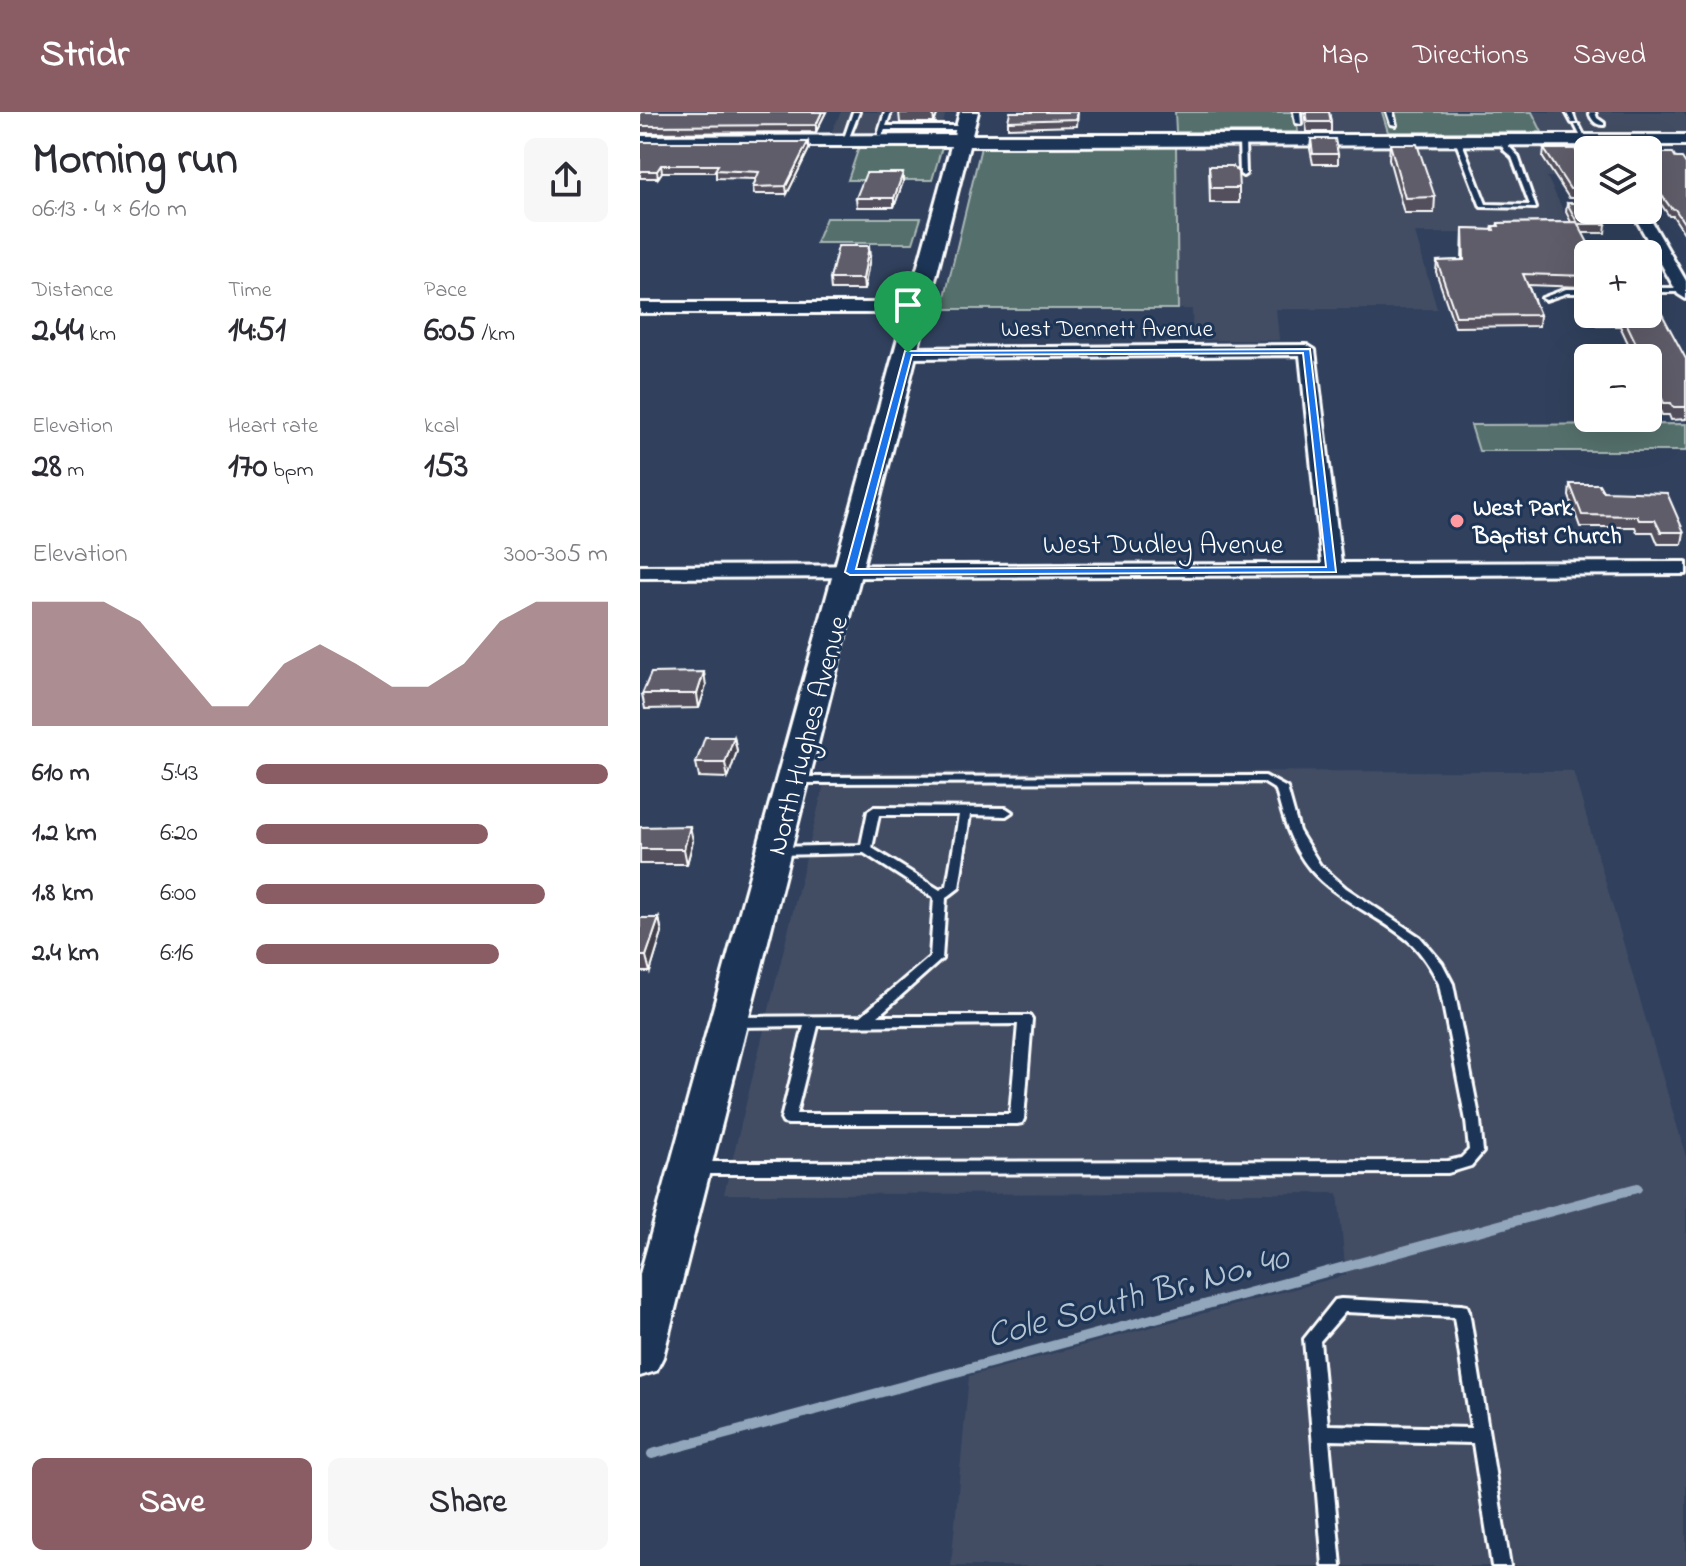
<!DOCTYPE html>
<html lang="en">
<head>
<meta charset="utf-8">
<style>
  :root { --surface:#fff; --page:#f7f7f7; --text:#2b2b33; --muted:#7c7c81; --accent:#8a5d65 }
  body { margin:0; font-family:"Indie Flower",sans-serif; background:var(--page); color:var(--text); height:100vh; display:flex; flex-direction:column; font-size:30px; white-space:nowrap }
  * { box-sizing:border-box; margin:0 }
  p { font-size:26px; color:var(--muted) }
  .icon { flex:none; width:44px; height:44px; fill:none; stroke:currentColor; stroke-width:2; stroke-linecap:round; stroke-linejoin:round }
  .map { position:relative; flex:1; overflow:hidden }
  .details { display:flex; flex-direction:column; background:var(--surface); width:640px }
  .details>* { flex:none }
  .controls { position:absolute; left:934px; top:24px; display:grid; gap:16px }
  .controls a { display:grid; place-items:center; width:88px; height:88px; border-radius:12px; background:var(--surface); box-shadow:0 8px 32px #0002; font-size:40px }
  .pin { position:absolute; display:grid; place-items:center; width:68px; height:68px; color:#fff; margin:-82px -34px; border-radius:50% 50% 50% 0; rotate:-45deg; box-shadow:0 0 8px #0007 }
  .pin .icon { rotate:45deg }
  .round { display:grid; place-items:center; flex:none; width:84px; height:84px; border-radius:12px; background:var(--page) }
  .summary { display:flex; align-items:center; justify-content:space-between; height:136px; padding:0 32px }
  h1 { font-size:44px; font-weight:800; line-height:60px }
  .figures { display:grid; grid-template-columns:repeat(3,1fr); gap:12px; height:136px; padding:8px 32px }
  .figures div { display:grid; align-content:center }
  .figures b { font-size:34px; font-weight:800 }
  .figures small { font-size:22px; font-weight:400 }
  .figures p { font-size:22px }
  .chart { height:224px; padding:16px 32px }
  .chart p { display:flex; justify-content:space-between }
  .chart svg { width:100%; height:144px; margin-top:8px; fill:var(--accent); opacity:.7 }
  .action { display:flex; gap:16px; margin-top:auto; padding:16px 32px }
  .action a { flex:1; height:92px; border-radius:12px; background:var(--accent); color:#fff; font-size:32px; font-weight:800; line-height:92px; text-align:center }
  .action a+a { background:var(--page); color:var(--text) }
  ul { padding:0 32px; list-style:none; font-size:26px }
  li { display:grid; grid-template-columns:128px 96px 1fr; align-items:center; height:60px }
  li i { height:20px; border-radius:10px; background:var(--accent) }
  header { display:flex; align-items:center; gap:48px; box-sizing:border-box; height:112px; padding:0 40px; background:var(--accent); color:#fff }
  header strong { font-size:38px }
  nav { display:flex; gap:44px; margin-inline-start:auto; font-size:28px }
  main { display:flex; flex:1; min-height:0 }
  .map>svg:first-child { display:block }
  .built { fill:#434d64 }
  .green { fill:#546f6c; stroke:#aab7b6; stroke-width:2 }
  .lines { fill:none; stroke-linecap:round; stroke-linejoin:round }
  .stream { stroke:#92a7bc; stroke-width:10 }
  .lane-casing { stroke:#fff; stroke-width:6 }
  .street-casing { stroke:#fff; stroke-width:6 }
  .secondary-casing { stroke:#fff; stroke-width:6 }
  .lane { fill:#1d3557; fill-rule:evenodd }
  .street { fill:#1d3557; fill-rule:evenodd }
  .secondary { fill:#1d3557; fill-rule:evenodd }
  .wall { fill:#53505c; stroke:#fff; stroke-width:2 }
  .shaded-wall { fill:#43414b; stroke:#fff; stroke-width:2 }
  .building { fill:#605d6b; stroke:#fff; stroke-width:2 }
  .route { fill:#1a73e8; stroke:#fff; stroke-width:2; fill-rule:evenodd }
  .poi-dot { fill:#ff9aa2; stroke:#1d3557; stroke-width:3 }
  .labels { text-anchor:middle; stroke-width:6; stroke-linejoin:round; paint-order:stroke }
  .far-street-label { font-size:24px; fill:#fff; stroke:#1d3557 }
  .far-poi-label { font-size:24px; font-weight:bold; fill:#fff; stroke:#1d3557; text-anchor:start }
  .street-label { font-size:28px; fill:#fff; stroke:#1d3557 }
  .near-water-label { font-size:36px; font-style:italic; fill:#b6c5d3; stroke:#1d3557 }
</style>
</head>
<body>
<header>
<strong>Stridr</strong>
<nav><a>Map</a><a>Directions</a><a>Saved</a></nav>
</header>
<main>
<section class="details">
<div class="summary"><div><h1>Morning run</h1><p>06:13 · 4 × 610 m</p></div><a class="round"><svg class="icon" aria-label="share" viewBox="0 0 24 24"><path d="M12 15V3M7 8l5-5 5 5M5 13v7h14v-7"/></svg></a></div>
<div class="figures">
<div><p>Distance</p><b>2.44<small> km</small></b></div>
<div><p>Time</p><b>14:51</b></div>
<div><p>Pace</p><b>6:05<small> /km</small></b></div>
</div>
<div class="figures">
<div><p>Elevation</p><b>28<small> m</small></b></div>
<div><p>Heart rate</p><b>170<small> bpm</small></b></div>
<div><p>kcal</p><b>153</b></div>
</div>
<div class="chart"><p><span>Elevation</span>300–305 m</p>
<svg viewBox="0 0 160 44" preserveAspectRatio="none"><path d="M0 44V6L10 6L20 6L30 12L40 25L50 38L60 38L70 25L80 19L90 25L100 32L110 32L120 25L130 12L140 6L150 6L160 6V44z"/></svg>
</div>
<ul>
<li><b>610 m</b>5:43<i style="width:100%"></i></li>
<li><b>1.2 km</b>6:20<i style="width:66%"></i></li>
<li><b>1.8 km</b>6:00<i style="width:82%"></i></li>
<li><b>2.4 km</b>6:16<i style="width:69%"></i></li>
</ul>
<div class="action"><a>Save</a><a>Share</a></div>
</section>
<div class="map">
<svg width="1046" height="1454" viewBox="0 0 1046 1454">
  <rect width="100%" height="100%" fill="#31415d"/>
  <filter id="ink" filterUnits="userSpaceOnUse"><feTurbulence type="fractalNoise" baseFrequency=".0125" numOctaves="2"/><feDisplacementMap in="SourceGraphic" scale="16" xChannelSelector="R" yChannelSelector="G"/><feConvolveMatrix kernelMatrix="1 2 1 2 8 2 1 2 1" color-interpolation-filters="sRGB"/></filter>
  <g filter="url(#ink)">
    <path class="built" d="M201 0H306L301 19 294 21H191Z
      M655 0H742L748 20H658Z
      M892 0H1043L1046 4V21L902 20Z
      M537 35H943L948 43V65H907L934 121H775L797 197H636L639 228H553L552 197H538Z
      M933 659 1046 1045V1454H311L329 1264 706 1163 698 1081 84 1082 187 660Z"/>
    <path class="green" d="M535 0H655L658 20H536Z
      M742 0H892L902 20H748Z
      M220 32 302 35 292 68H208Z
      M341 35H536L538 197H302Z
      M186 106H281L273 131H176Z
      M1046 312V339H839L831 313Z"/>
    <g class="lines">
      <path class="stream" d="M12 1342 997 1076"/>
      <g class="lane-casing">
        <path id="lane" d="M213 0H219L208 28 203 29Z
          M245 0H251L246 14H325L328 16 325 18H245L242 23H238Z
          M654 0H660L661 12 656 11Z
          M747 0H753L756 13 751 12Z
          M926 0H932L936 11H932Z
          M949 0H955L957 6 964 11V13C956 14 951 7 949 0Z
          M935 13H939L947 29H943Z
          M602 26 605 28 606 62 603 64 600 62 599 28Z
          M818 26 821 28 846 92 890 93 872 45 865 39 858 28 861 26 878 44 896 96 841 95 815 28Z
          M1008 176H1046V180H1008Z
          M926 177H948V181H927L906 188 902 186Z
          M625 664 647 676 659 719 680 753 706 776 780 825 802 851 813 872 840 1009 843 1040 831 1054 808 1061 54 1062 49 1060 47 1056 49 1052 54 1050 808 1049 821 1046 829 1038 826 1009 799 872C792 857 783 843 771 831 741 804 697 789 670 757 651 734 643 706 636 678L623 670 154 671 148 668 154 665Z
          M234 695 366 696 372 700 366 704 330 703 319 776 306 786 302 847 238 904H390L392 907 384 1007 382 1011 377 1012H148L143 1011 141 1007 164 914 93 915 88 913 86 910 88 907 93 905 221 904 290 845 294 786 224 741 136 743 130 739 136 735 221 733 228 699ZM239 703H319L307 774 300 778 232 736ZM378 912 370 1002H156L178 914Z
          M701 1187 821 1193 827 1194 829 1199 870 1454H852L833 1331 689 1328 701 1454H683L664 1227 695 1188ZM705 1200 814 1205 831 1316 688 1313 680 1229Z"/>
      </g>
      <g class="street-casing">
        <path id="street" d="M991 98H1005L1046 169V187L1038 182Z
          M0 191H280L288 196 280 201H0Z
          M667 233 675 238 701 451 1046 450V462L0 466V454L682 452 660 243 268 246 260 241 268 236Z"/>
      </g>
      <g class="secondary-casing">
        <path id="secondary" d="M320 0H338L332 23H1046V33L329 34 23 1245 16 1259 0 1264V1162L311 34H0V24L314 23Z"/>
      </g>
      <use href="#lane" class="lane"/>
      <use href="#street" class="street"/>
      <use href="#secondary" class="secondary"/>
    </g>
    <path class="wall" d="M0 0H186L176 20 0 21Z
      M259 0H298L294 11H260Z
      M438 0 437 14 368 16V9Z
      M664 0H689L691 10V20H667Z
      M671 27 698 42V52H673L670 37Z
      M0 30 169 37 147 82H114L113 75 116 67 76 66V60H22L18 66H0Z
      M750 32 795 85 794 101H764L749 47Z
      M904 37 948 58V86H929L903 46Z
      M1008 41 1036 46 1046 52V124L1033 104H1029L1017 86 1008 69Z
      M569 54 599 76V91H570Z
      M263 70 254 95H217L216 86Z
      M927 91 966 112 965 121H942L948 142V196L942 184 943 175 888 173 900 203 899 214 815 215 796 160 797 149 822 148 823 117 852 118 853 114H857L858 111 931 110 926 100Z
      M230 145 224 178H191L190 167Z
      M951 202H1008L1046 247V307L1031 308 1029 303H1022L1008 274V246H995L980 214H957Z
      M930 372 963 379 1044 420 1042 432H1018L1013 420H997L995 415H940L929 384Z
      M66 574 59 596 5 597 2 582Z
      M94 625 97 639 88 666 59 665 56 651Z
      M0 715 53 729 47 752H0Z
      M0 806H19L22 821 10 860H0Z"/>
    <path class="shaded-wall" d="M182 0H186L176 20V13Z
      M294 0H298L294 11 293 1Z
      M168 30 169 37 147 82 146 74Z
      M21 53 22 60 18 66 17 59Z
      M263 61V70L254 95V86Z
      M229 134 230 145 224 178 223 167Z
      M64 560 66 574 59 596 57 582Z
      M94 625 97 639 88 666 85 651Z
      M50 714 53 729 47 752 44 737Z
      M19 806 22 821 10 860 6 844Z"/>
    <path class="building" d="M0 0H182L176 13 0 14Z
      M259 0H294L293 1H259Z
      M370 0H437V7L368 9Z
      M666 0H689L691 10H668Z
      M671 27H695L698 42H673Z
      M0 30H168L146 74 113 75 119 60 75 58 78 53H21L17 59H0Z
      M750 32H777L795 85 765 86Z
      M904 37H935L948 58V77H930Z
      M1008 41H1033L1036 46H1042L1046 52V114L1035 97 1031 96 1018 78 1008 59Z
      M569 54H592L598 60 599 76H571Z
      M226 61H263L254 86H216Z
      M927 91H948V98H959L966 112H938Z
      M937 110 954 142H948V164L883 162 900 203 816 204 797 149 824 148 823 117 854 118 853 114H859L858 111Z
      M198 134H229L223 167H190Z
      M948 172V182L943 173Z
      M1008 176 1046 247V295H1033L1031 291H1024L1008 258V246H1003L982 202H959H1008Z
      M930 372H959L963 379 1027 381 1044 420H1021L1015 408H999L997 404 942 403Z
      M64 560 57 582H2L11 561Z
      M65 625H94L85 651H56Z
      M50 714 44 737H0V715Z
      M0 806H19L6 844H0Z"/>
  </g>
  <path class="route" d="M670 237 696 460 210 463 205 460 265 239ZM663 241 686 455 216 457 272 243Z"/>
  <circle class="poi-dot" cx="817" cy="409" r="8"/>
  <g class="labels">
    <g class="far-street-label">
      <text x="467" y="224">West Dennett Avenue</text>
    </g>
    <g class="far-poi-label">
      <text x="833" y="403">West Park<tspan x="833" dy="28">Baptist Church</tspan></text>
    </g>
    <g class="street-label">
      <text x="523" y="441">West Dudley Avenue</text>
      <text transform="translate(166 623) rotate(-75)" y="10">North Hughes Avenue</text>
    </g>
    <g class="near-water-label">
      <text transform="translate(497 1182) rotate(-15)" y="13">Cole South Br. No. 40</text>
    </g>
  </g>
</svg>
<div class="controls">
<a><svg class="icon" aria-label="layers" viewBox="0 0 24 24"><path d="M12 4l9 5-9 5-9-5zM3 14l9 5 9-5"/></svg></a>
<a>+</a>
<a>−</a>
</div>
<div class="pin" style="left:268px;top:241px;background:#1e9e55"><svg class="icon" aria-label="arrive" viewBox="0 0 24 24"><path d="M6 21V4h12l-3 4 3 4H6"/></svg></div>
</div>
</main>
</body>
</html>
